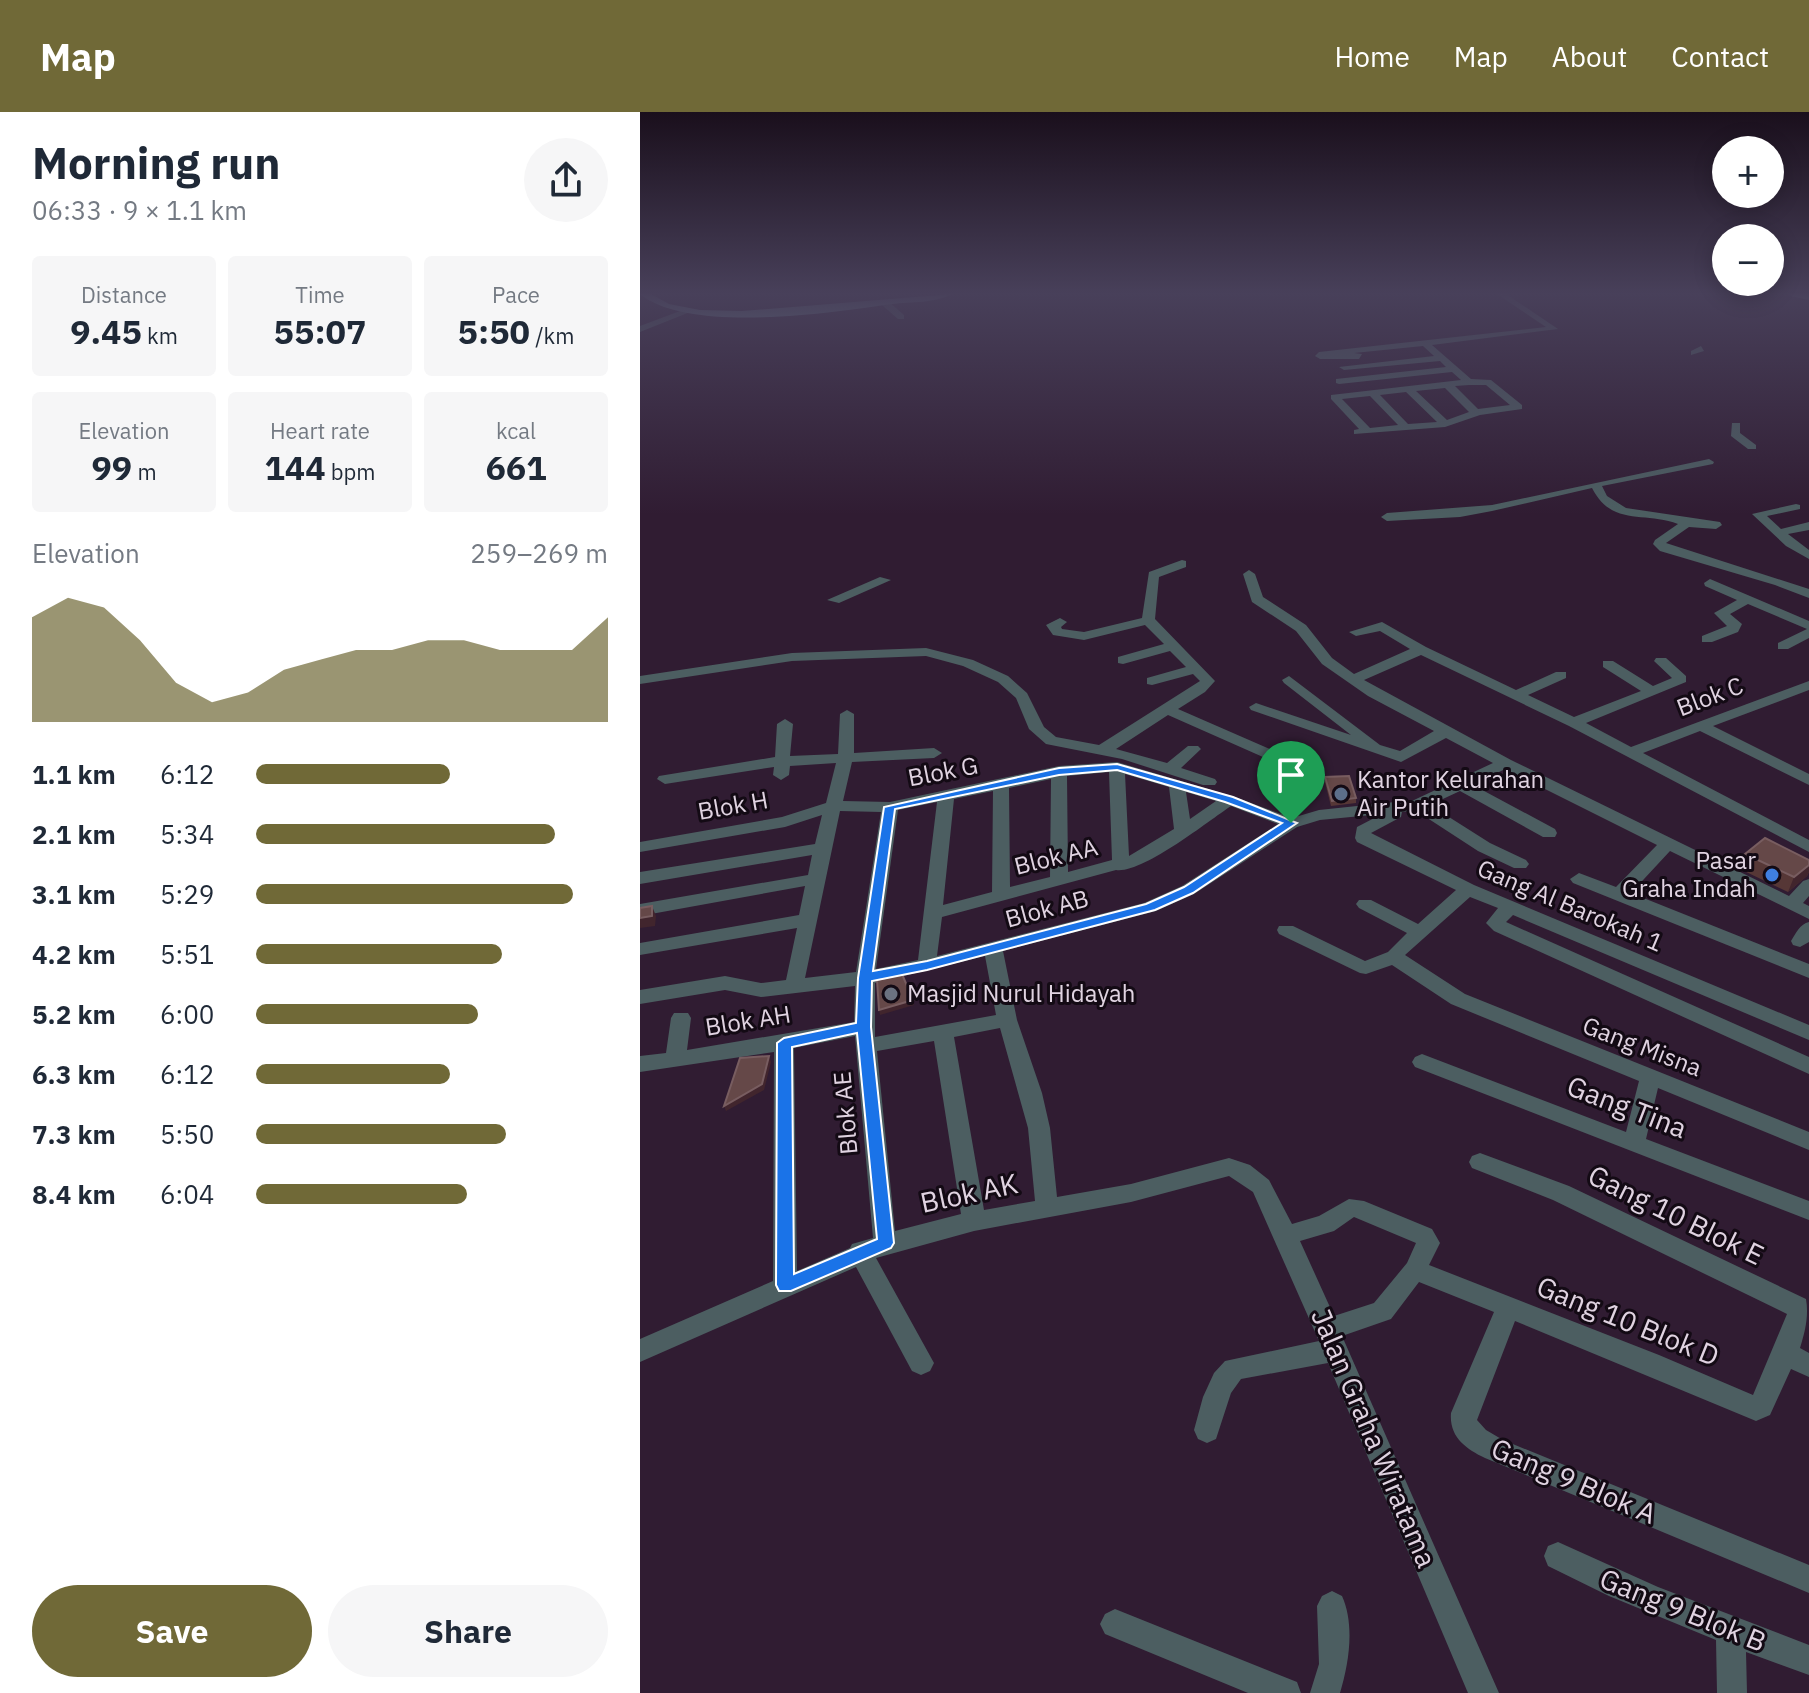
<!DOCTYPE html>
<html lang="en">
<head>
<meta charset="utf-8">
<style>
  :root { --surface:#fff; --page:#f6f6f7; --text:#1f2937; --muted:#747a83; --accent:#706937 }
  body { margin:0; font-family:"IBM Plex Sans",sans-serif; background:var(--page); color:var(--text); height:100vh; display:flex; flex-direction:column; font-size:30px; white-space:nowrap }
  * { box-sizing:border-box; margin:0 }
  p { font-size:26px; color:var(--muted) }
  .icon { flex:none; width:44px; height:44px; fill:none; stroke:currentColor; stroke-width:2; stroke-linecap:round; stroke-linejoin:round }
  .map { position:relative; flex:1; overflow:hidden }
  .panel { display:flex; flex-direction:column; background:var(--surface); width:640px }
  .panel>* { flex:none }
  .tools { position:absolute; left:1072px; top:24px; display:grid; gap:16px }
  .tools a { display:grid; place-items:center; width:72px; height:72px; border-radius:50%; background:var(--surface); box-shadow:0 4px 20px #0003; font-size:40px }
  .pin { position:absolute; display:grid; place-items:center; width:68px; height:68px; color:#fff; margin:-82px -34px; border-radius:50% 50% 50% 0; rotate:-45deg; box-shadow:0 0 8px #0007 }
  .pin .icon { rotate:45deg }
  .round { display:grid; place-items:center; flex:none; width:84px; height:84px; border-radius:42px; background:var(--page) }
  .summary { display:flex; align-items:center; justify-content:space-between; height:136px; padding:0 32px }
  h1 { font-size:44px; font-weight:700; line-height:60px }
  .metrics { display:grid; grid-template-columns:repeat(3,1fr); gap:12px; height:136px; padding:8px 32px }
  .metrics div { display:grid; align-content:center; border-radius:8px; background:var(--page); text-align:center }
  .metrics b { font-size:34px; font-weight:700 }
  .metrics small { font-size:22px; font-weight:400 }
  .metrics p { font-size:22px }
  .chart { height:224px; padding:16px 32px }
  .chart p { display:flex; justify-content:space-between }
  .chart svg { width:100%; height:144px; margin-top:8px; fill:var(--accent); opacity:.7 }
  .primary-button { display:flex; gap:16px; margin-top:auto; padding:16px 32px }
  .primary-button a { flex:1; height:92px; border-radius:48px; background:var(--accent); color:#fff; font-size:32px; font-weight:700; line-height:92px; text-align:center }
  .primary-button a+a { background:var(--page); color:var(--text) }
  ul { padding:0 32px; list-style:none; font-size:26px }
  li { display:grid; grid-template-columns:128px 96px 1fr; align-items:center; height:60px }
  li i { height:20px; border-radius:10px; background:var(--accent) }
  header { display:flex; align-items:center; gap:48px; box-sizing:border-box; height:112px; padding:0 40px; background:var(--accent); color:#fff }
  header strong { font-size:38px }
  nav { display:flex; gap:44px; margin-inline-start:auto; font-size:28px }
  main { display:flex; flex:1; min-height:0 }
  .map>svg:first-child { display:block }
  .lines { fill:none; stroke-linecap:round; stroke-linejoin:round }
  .minor { fill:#4c5e61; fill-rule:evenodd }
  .major { fill:#72979d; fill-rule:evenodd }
  .wall { fill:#563736 }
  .shaded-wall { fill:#41252d }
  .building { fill:#654848; stroke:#785d60; stroke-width:2 }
  .route { fill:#1a73e8; stroke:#fff; stroke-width:2; fill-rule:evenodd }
  .service-dot { fill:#5c6f8a; stroke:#130a14; stroke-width:3 }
  .shop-dot { fill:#3f7fe0; stroke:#130a14; stroke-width:3 }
  .worship-dot { fill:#6b7280; stroke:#130a14; stroke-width:3 }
  .labels { text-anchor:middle; stroke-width:6; stroke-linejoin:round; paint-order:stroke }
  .street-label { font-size:24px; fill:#e0d3e1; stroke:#130a14 }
  .poi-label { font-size:24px; fill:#e0d3e1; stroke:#130a14; text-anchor:start }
  .near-street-label { font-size:28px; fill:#e0d3e1; stroke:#130a14 }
</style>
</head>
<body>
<header>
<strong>Map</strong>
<nav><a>Home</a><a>Map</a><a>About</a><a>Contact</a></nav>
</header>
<main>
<section class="panel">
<div class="summary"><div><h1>Morning run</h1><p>06:33 · 9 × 1.1 km</p></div><a class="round"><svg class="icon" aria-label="share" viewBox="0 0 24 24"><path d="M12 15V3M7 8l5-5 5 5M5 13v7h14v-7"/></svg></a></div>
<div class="metrics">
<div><p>Distance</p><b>9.45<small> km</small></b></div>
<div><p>Time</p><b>55:07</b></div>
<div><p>Pace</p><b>5:50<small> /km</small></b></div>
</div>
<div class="metrics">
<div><p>Elevation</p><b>99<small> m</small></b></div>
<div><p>Heart rate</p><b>144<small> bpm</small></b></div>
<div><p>kcal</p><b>661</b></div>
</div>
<div class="chart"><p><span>Elevation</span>259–269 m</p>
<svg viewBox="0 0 160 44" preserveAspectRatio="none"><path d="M0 44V12L10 6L20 9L30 19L40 32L50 38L60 35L70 28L80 25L90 22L100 22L110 19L120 19L130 22L140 22L150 22L160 12V44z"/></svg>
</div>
<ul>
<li><b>1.1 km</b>6:12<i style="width:55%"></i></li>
<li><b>2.1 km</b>5:34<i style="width:85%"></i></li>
<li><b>3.1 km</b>5:29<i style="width:90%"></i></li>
<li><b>4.2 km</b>5:51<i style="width:70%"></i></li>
<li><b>5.2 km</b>6:00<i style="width:63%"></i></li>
<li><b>6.3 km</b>6:12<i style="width:55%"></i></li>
<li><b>7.3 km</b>5:50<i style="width:71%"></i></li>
<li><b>8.4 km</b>6:04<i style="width:60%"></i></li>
</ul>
<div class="primary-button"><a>Save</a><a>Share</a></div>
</section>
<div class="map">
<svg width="1169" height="1581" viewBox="0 0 1169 1581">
  <rect width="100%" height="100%" fill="#301c32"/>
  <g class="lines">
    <path class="minor" d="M857 182H866L918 217 792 233 831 267 851 268 882 293V297L840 303 805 315 714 322V318L719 317 691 287V283L821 268 812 260 699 272 696 271V267L806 255 800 249 704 258 699 255 794 244 783 234 714 241 722 242 719 247H680L675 244 679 240 906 215ZM829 273H846L870 293 838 297 815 274ZM805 276 829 300 807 308 776 279ZM766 280 797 310 768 312 740 283ZM730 284 758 313 730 316 702 287Z
      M242 189H248L264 203V207H258L242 193Z
      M48 196 55 198 0 220V214Z
      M1061 234 1064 239 1051 243V239Z
      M1092 311H1100V321L1116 333V337H1108L1091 324Z
      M1069 347 1074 350 1073 352 962 374 967 384 986 396 1080 410 1082 413 1076 417 1049 415 1026 431 1169 477V486L1135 473 1020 439 1013 432 1015 428 1038 412C1004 399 972 415 952 376L852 399 820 405 747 409 741 405 747 401 852 393Z
      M1156 392 1160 393V397L1127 404 1141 417 1169 410V418L1148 422 1169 438V447L1146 434 1112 402Z
      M542 448 546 449V455L519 465 515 507 575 569 565 580 538 597 646 644 648 647 646 650H634L528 603 476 637 527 651 548 634H558L561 637 541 656 575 667 577 670 575 673H563L482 647 406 632 389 617 376 586 358 570 323 554 286 544 152 549 0 572V564L152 541 286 536 333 548 368 564 387 581 404 615 416 625 459 633 560 569 553 562 512 573 507 572V566L546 555 530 539 483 552 478 551V545L524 532 505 513 444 528 413 523 406 513 420 506 427 510 421 515 422 517 444 520 502 506 509 460Z
      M609 458 615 462 623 485 666 513 692 546 714 562 770 537 740 519 716 524 709 520 742 510 786 535 876 578 916 560H926V566L888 583 934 605 1001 579 963 555V549H973L1013 574 1032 566 1014 549 1016 546H1026L1046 564V570L946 611 991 635 1169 569V578L1073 614 1169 662V673L1060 619 1003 641 1169 728V740L929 614 781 543 724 568 871 648 1149 784 1163 769 1169 767V784L1163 791 1169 794V807L1030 739 991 781 1169 852V866L933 771 930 767 939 761 976 775 1017 733 865 657 833 673 915 717 917 721 915 725H903L820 679 790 693 850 731 886 748 889 752 886 756H874L838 739 775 698 762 700 761 705 731 721 834 773 1169 913V928L873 803 866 810 1169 945V962L854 819 846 811 858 796 830 785 765 843 825 882 1169 1020V1038L1018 976 1006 1027 1169 1089V1108L775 955 772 950 775 945 782 942 986 1020 999 969 811 892 752 853 726 862 720 861 639 822 637 818 639 814H653L725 849 748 840 767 821 719 796 716 792 719 788H731L778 812 816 778 717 730 715 726 717 715 742 702 680 708 657 715 554 782 516 799 363 839 377 908 402 981 410 1016 417 1085 491 1072 589 1046 610 1053 629 1068 652 1112 679 1104 709 1087 724 1089 792 1117 800 1131 789 1153 1019 1243 1113 1283 1147 1202 913 1088 832 1056 829 1050 832 1044 840 1041 929 1074 1166 1187C1169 1204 1165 1220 1160 1236L1169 1241V1265L1151 1257 1130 1303 1116 1309 875 1209 837 1308 846 1318 863 1328 1169 1453V1481L845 1346C826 1337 809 1325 811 1301L854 1200 779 1170 751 1207 702 1224 859 1581H828L688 1251 601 1267 591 1281 576 1327 567 1331 558 1327 554 1318 563 1285 574 1261 585 1249 679 1229 613 1080 589 1064 491 1090 334 1119 236 1146 294 1251 290 1259 281 1263 272 1259 216 1155 0 1250V1227L133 1169 134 940 0 960V944L26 941 31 906 34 901H48L51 906 47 938 214 910 215 874 121 885 85 878 0 892V878L85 864 121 871 146 868 157 816 0 843V831L159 803 165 774 0 804V792L168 763 172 743 0 772V760L175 732 182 703 145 715 0 740V730L142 705 186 691 196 651 150 654 149 663 141 668 133 663 134 655 25 672 17 667 19 664 135 645 137 612 145 607 153 612 150 644 198 642 200 602 207 598 214 602V641L294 636 302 641 294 646 212 650 203 689 250 690 419 654 477 650 595 685 652 706 679 698 774 688 853 651 806 626 761 650 611 598 609 595 616 591 711 623 644 571 642 568 649 564 740 633 760 639 794 619 728 584 682 552 656 519 612 490 603 462ZM469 660 472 748 428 760 427 664ZM485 662 529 675 534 717 489 744ZM411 667 410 765 370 775 369 676ZM353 679 352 780 303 793 314 687ZM546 680 576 689 550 707ZM297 690 278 848 236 857 258 698ZM591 694 638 712 542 774 504 791 297 844 302 805 476 758C502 762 567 710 591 694ZM200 699 241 700 216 860 165 866ZM345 844 356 903 235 925V871ZM360 916 388 1016 395 1089 344 1098 314 925ZM215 924 233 1126 212 1132 210 1136 157 1159 154 936ZM294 929 321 1102 255 1119 237 939ZM714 1105 776 1131 767 1151 734 1191 694 1204 660 1129 694 1119Z
      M240 465 251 468 199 491 187 488Z
      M1070 467 1169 509V526L1148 537H1138V531L1167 517 1108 492 1090 502 1102 512 1098 520 1072 530H1062V524L1087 514 1074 501 1097 488 1065 474 1064 471Z
      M1169 810V830L1160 835 1153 833 1151 829C1156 821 1160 812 1169 810Z
      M918 1430 1018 1475 1169 1533V1563L1106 1540 1107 1581H1077L1076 1528 969 1484 908 1454 904 1444 908 1434Z
      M692 1479 702 1484C715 1513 709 1551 700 1581H670L679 1552 677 1494 682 1484Z
      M475 1497 657 1570 661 1581H608L465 1522 460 1512 465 1502Z"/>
    <path class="major" d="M0 182H11L29 192 60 198 102 199 312 182C296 191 270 190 252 192 191 201 49 222 0 182Z
      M1149 182H1169V188L1151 184Z"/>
  </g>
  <path class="wall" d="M685 665 716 686V691L691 694 685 670Z
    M1105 742 1169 748V760L1167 764 1148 780 1100 757Z"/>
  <path class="shaded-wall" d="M1169 753V760L1167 764 1148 780 1154 765Z
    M12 794 16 804 15 814 0 816V806Z
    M273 888 274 893 240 903 239 898Z
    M129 944 131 950 124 978 86 999 84 994Z"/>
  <path class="building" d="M709 664 716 686 692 689 685 665Z
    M1125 726 1169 748V753L1154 765 1105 742Z
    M12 794V804L0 806V796Z
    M262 862 273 888 239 898 237 868Z
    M129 944 122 972 84 994 100 946Z"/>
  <linearGradient id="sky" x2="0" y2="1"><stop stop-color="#1a0f1c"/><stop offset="0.45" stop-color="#48405a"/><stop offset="1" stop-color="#48405a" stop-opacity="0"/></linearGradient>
  <rect width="1169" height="403" fill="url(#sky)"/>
  <path class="route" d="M477 652 593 685 657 711 553 781 515 798 287 858 232 869 231 915 254 1131 251 1136 151 1179H139L136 1173 137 931 144 926 216 911 218 866 244 695 419 656ZM477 658 585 690 642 711 544 775 506 792 287 849 233 859 255 697 419 663ZM217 921 237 1127 154 1162 152 935Z"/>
  <circle class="service-dot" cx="701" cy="682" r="8"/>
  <circle class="shop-dot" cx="1132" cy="763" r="8"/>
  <circle class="worship-dot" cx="251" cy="882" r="8"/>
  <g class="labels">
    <g class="street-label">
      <text transform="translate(1070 585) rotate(-21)" y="8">Blok C</text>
      <text transform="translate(303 660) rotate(-11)" y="8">Blok G</text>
      <text transform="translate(93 694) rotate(-10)" y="8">Blok H</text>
      <text transform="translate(416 745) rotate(-14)" y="8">Blok AA</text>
      <text transform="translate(930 794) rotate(23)" y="8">Gang Al Barokah 1</text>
      <text transform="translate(407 797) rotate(-15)" y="8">Blok AB</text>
      <text transform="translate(108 909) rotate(-9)" y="8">Blok AH</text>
      <text transform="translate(1002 935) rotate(21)" y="8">Gang Misna</text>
      <text transform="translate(206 1001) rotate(-95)" y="8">Blok AE</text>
    </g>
    <g class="poi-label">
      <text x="717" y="676">Kantor Kelurahan<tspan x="717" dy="28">Air Putih</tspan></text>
      <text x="1116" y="757" text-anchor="end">Pasar<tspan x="1116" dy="28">Graha Indah</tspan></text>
      <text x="267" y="890">Masjid Nurul Hidayah</text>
    </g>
    <g class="near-street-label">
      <text transform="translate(987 995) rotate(21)" y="10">Gang Tina</text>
      <text transform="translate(329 1081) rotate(-12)" y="10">Blok AK</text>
      <text transform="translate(1036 1103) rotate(26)" y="10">Gang 10 Blok E</text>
      <text transform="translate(988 1209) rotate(22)" y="10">Gang 10 Blok D</text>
      <text transform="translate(734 1326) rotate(67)" y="10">Jalan Graha Wiratama</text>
      <text transform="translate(934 1369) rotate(23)" y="10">Gang 9 Blok A</text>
      <text transform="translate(1043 1498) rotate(22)" y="10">Gang 9 Blok B</text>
    </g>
  </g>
</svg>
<div class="tools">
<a>+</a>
<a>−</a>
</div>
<div class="pin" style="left:651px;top:711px;background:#1e9e55"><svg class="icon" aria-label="arrive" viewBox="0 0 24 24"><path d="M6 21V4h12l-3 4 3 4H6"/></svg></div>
</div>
</main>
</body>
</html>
